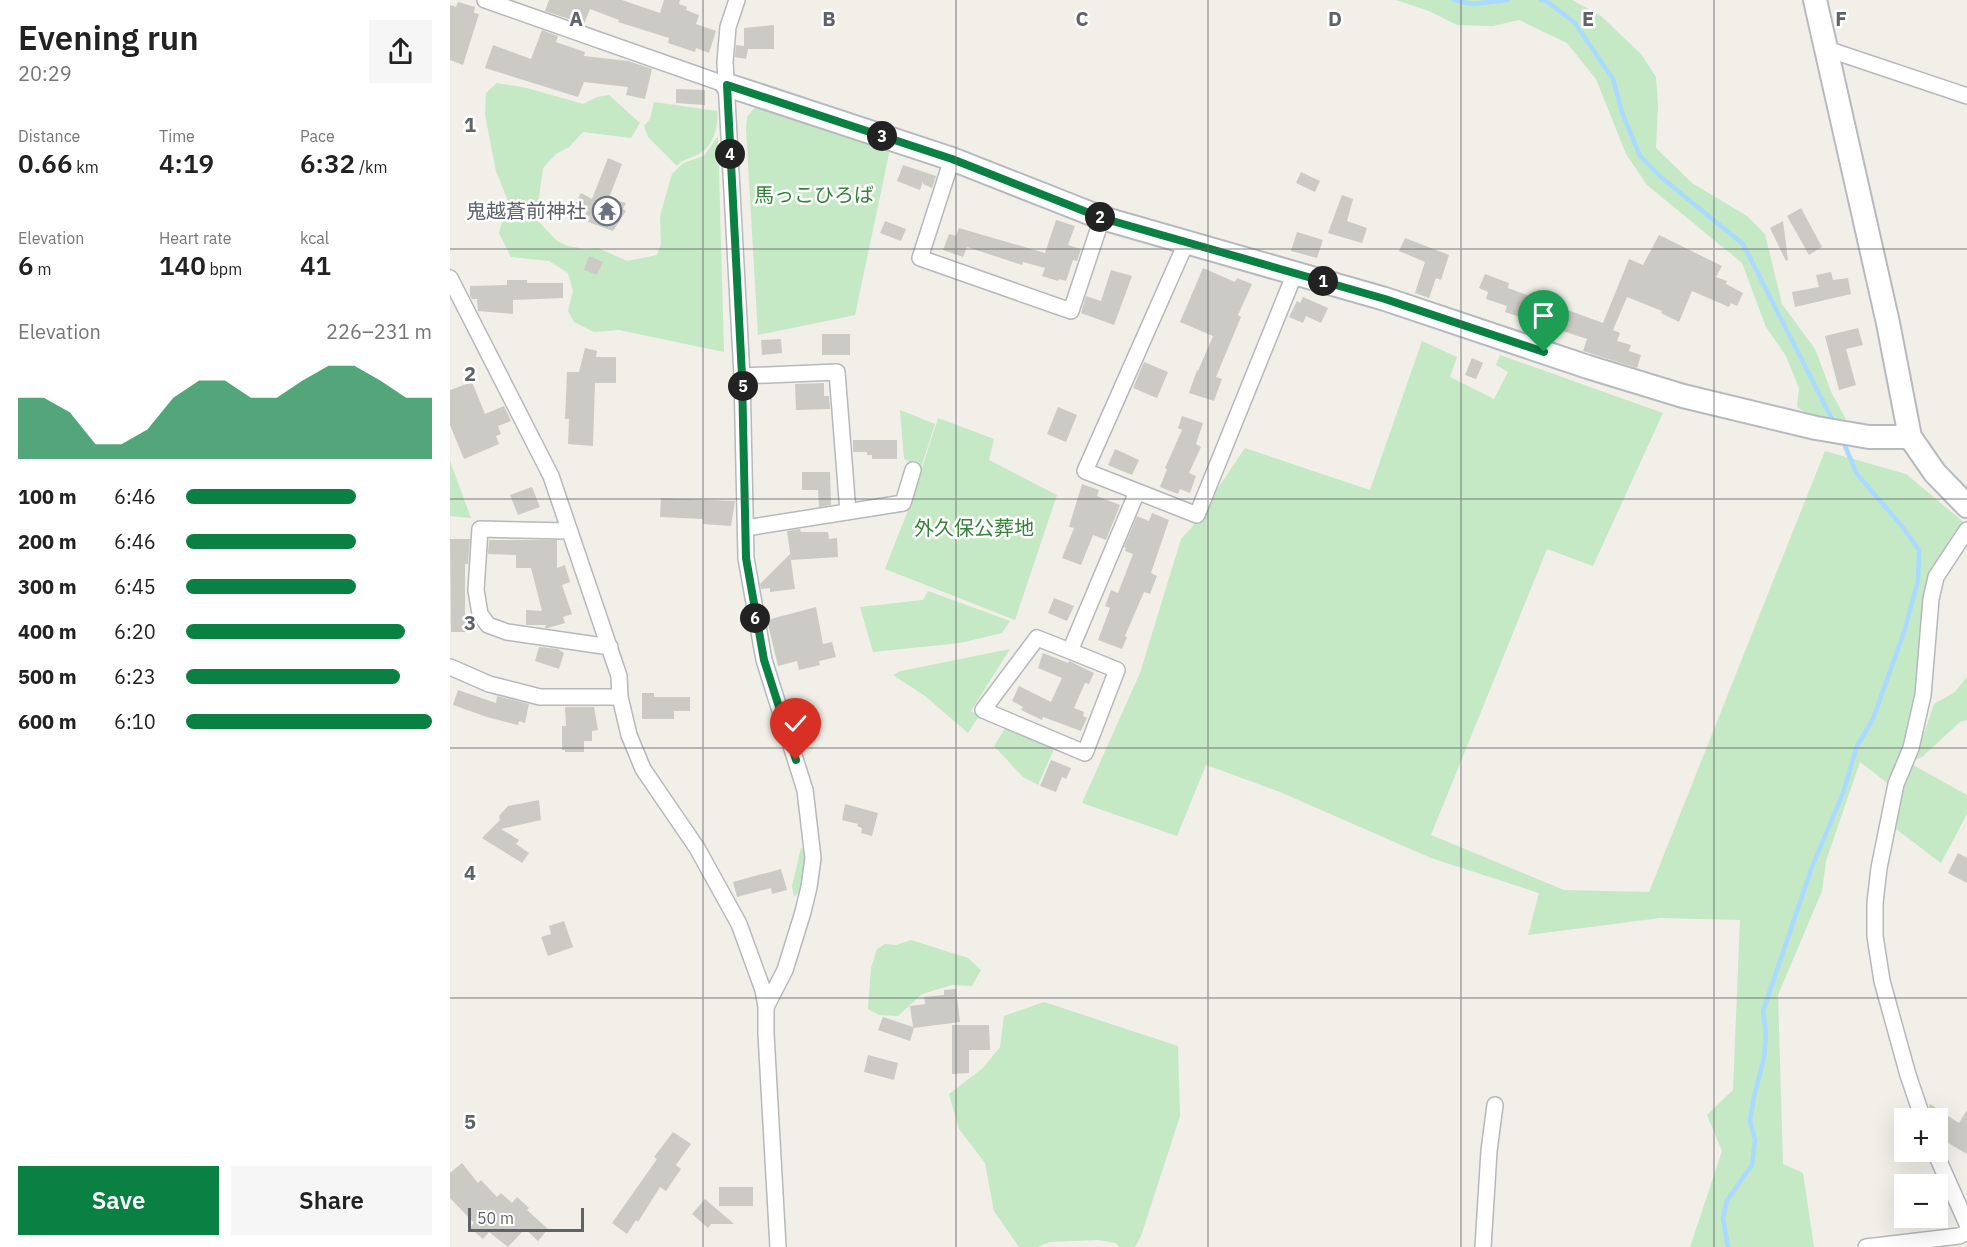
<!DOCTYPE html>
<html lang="en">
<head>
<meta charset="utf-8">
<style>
  :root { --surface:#fff; --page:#f6f6f6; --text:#222; --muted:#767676; --accent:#0b8043 }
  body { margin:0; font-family:"IBM Plex Sans","Noto Sans JP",sans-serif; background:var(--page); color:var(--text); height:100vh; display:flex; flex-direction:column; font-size:22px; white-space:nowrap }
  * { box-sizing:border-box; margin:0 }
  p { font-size:20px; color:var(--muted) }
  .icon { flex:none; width:33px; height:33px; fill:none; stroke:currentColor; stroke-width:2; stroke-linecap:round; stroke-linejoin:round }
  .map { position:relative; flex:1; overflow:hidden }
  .drawer { display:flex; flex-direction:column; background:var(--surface); width:450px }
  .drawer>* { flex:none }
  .tools { position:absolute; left:1444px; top:1108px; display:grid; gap:12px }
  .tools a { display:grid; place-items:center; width:54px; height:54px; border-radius:0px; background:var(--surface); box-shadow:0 6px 24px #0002; font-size:30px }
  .scale { position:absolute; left:18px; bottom:15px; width:116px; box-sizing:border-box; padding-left:6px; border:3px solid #5f6368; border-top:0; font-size:16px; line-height:21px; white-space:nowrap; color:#5f6368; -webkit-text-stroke:4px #fff; paint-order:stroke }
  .pin { position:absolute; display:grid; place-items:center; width:51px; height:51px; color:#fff; margin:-62px -26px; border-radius:50% 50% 50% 0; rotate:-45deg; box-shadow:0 0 6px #0007 }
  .pin .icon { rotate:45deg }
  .km { position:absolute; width:30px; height:30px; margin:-15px; border-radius:50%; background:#222; color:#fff; font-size:16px; line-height:30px; text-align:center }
  .round { display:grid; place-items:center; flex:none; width:63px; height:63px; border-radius:0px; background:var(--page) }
  .summary { display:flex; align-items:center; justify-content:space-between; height:102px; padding:0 18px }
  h1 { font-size:33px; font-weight:600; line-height:45px }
  .figures { display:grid; grid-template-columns:repeat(3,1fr); gap:9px; height:102px; padding:6px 18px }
  .figures div { display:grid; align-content:center }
  .figures b { font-size:26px; font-weight:600 }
  .figures small { font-size:16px; font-weight:400 }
  .figures p { font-size:16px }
  .chart { height:168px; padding:12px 18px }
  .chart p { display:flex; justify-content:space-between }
  .chart svg { width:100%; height:108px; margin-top:6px; fill:var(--accent); opacity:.7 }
  .button { display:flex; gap:12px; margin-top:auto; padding:12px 18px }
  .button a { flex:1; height:69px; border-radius:0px; background:var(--accent); color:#fff; font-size:24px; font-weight:600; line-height:69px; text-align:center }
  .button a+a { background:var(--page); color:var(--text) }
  ul { padding:0 18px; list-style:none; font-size:20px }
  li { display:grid; grid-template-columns:96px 72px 1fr; align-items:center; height:45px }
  li i { height:15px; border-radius:8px; background:var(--accent) }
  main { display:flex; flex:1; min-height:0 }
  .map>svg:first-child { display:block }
  .green { fill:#c5e8c5 }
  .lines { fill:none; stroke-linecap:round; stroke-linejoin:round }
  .stream { stroke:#aadaff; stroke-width:4.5 }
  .building { fill:#cccac5 }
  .street-casing { stroke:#b5b8bc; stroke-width:18 }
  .secondary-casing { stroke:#b6babf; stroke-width:26 }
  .street { stroke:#fff; stroke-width:15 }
  .secondary { stroke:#fff; stroke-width:22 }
  .route-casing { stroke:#fff; stroke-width:12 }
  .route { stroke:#0b8043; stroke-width:8 }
  .grid { fill:none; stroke:#5f6368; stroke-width:1.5; stroke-opacity:0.55 }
  .labels { text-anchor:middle; stroke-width:5; stroke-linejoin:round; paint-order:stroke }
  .park-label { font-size:20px; fill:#348238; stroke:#fff }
  .worship-label { font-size:20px; fill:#5b616d; stroke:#fff; text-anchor:end }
  .grid-label { font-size:20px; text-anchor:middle; font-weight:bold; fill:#5f6368; stroke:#fff; stroke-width:5; stroke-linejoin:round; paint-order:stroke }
</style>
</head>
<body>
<main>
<section class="drawer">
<div class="summary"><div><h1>Evening run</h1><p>20:29</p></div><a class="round"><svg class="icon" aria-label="share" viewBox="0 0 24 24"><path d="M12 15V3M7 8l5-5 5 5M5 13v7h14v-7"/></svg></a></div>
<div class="figures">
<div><p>Distance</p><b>0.66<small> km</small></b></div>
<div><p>Time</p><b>4:19</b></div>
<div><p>Pace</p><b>6:32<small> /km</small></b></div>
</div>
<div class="figures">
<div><p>Elevation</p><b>6<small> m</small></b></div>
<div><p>Heart rate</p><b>140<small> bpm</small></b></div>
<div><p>kcal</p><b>41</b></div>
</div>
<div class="chart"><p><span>Elevation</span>226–231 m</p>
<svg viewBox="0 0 160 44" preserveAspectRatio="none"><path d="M0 44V19L10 19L20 25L30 38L40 38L50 32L60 19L70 12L80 12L90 19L100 19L110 12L120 6L130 6L140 12L150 19L160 19V44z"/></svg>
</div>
<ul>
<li><b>100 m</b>6:46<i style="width:69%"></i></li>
<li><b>200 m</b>6:46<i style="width:69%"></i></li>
<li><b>300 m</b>6:45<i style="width:69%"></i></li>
<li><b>400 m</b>6:20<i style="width:89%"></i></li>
<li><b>500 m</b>6:23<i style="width:87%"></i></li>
<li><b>600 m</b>6:10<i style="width:100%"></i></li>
</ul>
<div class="button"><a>Save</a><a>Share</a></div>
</section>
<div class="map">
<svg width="1517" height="1247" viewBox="0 0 1517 1247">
  <rect width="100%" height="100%" fill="#f1efe8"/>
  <path class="green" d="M946 0H1122L1151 16 1191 54 1206 77 1208 106 1206 148 1242 183 1297 216 1315 234 1332 304 1365 349 1382 394 1396 419C1378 420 1362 417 1347 407L1349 388 1336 356 1316 327 1292 263 1197 185 1176 154 1146 79 1117 43 1069 20 1043 26 1007 25 979 11Z
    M47 83 77 88 133 104 147 97 159 95 190 123 181 138 133 132 119 147 106 154 93 168 86 219 107 241 118 246 135 249 148 248 177 261 207 255 211 244 210 216 222 174 233 163 254 156 268 136 274 352 169 330 144 332 124 322 118 311 123 291 118 273 99 261 61 257 49 233 58 201 46 171 35 115 36 93Z
    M204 102 267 111C269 126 263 147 249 154 240 159 234 158 227 166L198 137 194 126 200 119Z
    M306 106 440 149 405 315 308 335 296 129 297 117Z
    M972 341 1007 357 1000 377 1044 399 1058 372 1046 365 1050 355 1213 413 1143 566 1097 549 981 835 1114 890 1199 892 1375 451 1456 474 1517 525 1485 588 1470 716 1440 785 1410 762 1376 861 1372 891 1328 995 1333 1164 1353 1173 1364 1247H1240L1272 1151 1257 1115 1283 1090 1290 920 1210 918 1078 935 1089 893 981 858 830 792 756 765 727 836 632 803 690 673 731 539 742 527 795 448 920 490Z
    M450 410 485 424 471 468 454 459Z
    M488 418 544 439 539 460 607 495 565 620 435 569 462 500Z
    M0 461 21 518 0 516Z
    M478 591 560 621 552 633 510 643 423 652 410 607 473 600Z
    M560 649 521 711 529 716 518 733 475 696 443 675 451 671Z
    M1517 677V720L1510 722 1472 757 1465 760 1484 704 1505 692Z
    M556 727 604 749 588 785 573 777 544 746Z
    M1463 765 1517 795V814L1491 863 1446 829 1451 793Z
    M351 848 358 851 353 888 344 897 342 886Z
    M461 940 518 958 531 970 522 986 502 985 472 994 448 1016 429 1015 418 1009 421 968 427 949 435 944 446 945Z
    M594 1002 728 1046 730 1116 691 1236 685 1247H669L666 1243 648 1240 599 1242 588 1247H569L544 1211 535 1163 509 1129 499 1094 533 1068 550 1047 554 1016Z"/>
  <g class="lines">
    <path class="stream" d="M1004 0 1022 4 1058 0
      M1091 0 1096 1 1124 22 1163 79 1172 112 1190 156 1212 178 1293 244 1384 423
      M1278 1247 1273 1218 1277 1200 1302 1165 1305 1140 1300 1121 1304 1097 1314 1058 1316 1034 1313 1011 1362 867 1393 793 1407 746 1423 719 1454 632 1468 581 1469 550 1451 525 1407 474 1392 439"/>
  </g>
  <path class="building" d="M99 0H172L210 13 214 0H230L229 4 237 7 236 10 249 15 246 24 266 31 259 53 246 48 245 52 218 43 219 38 168 22 169 20 140 9 134 24 95 11Z
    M8 2 25 7 24 13 29 14 13 65 0 60V5L6 7Z
    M324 25V49H298L296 59 285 57 286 45 294 46V28Z
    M92 30 108 36 106 42 135 52 134 56 178 61 202 69 195 99 176 95 178 87 134 82 128 97 35 68 43 45 81 59Z
    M226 89 255 90V105L226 103Z
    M158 158 172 164 159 198 176 203 173 209 176 211 163 231 138 222 140 217 135 215 137 210 125 205 131 193 142 199Z
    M453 165 486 176 482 188 473 184V181L470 190 447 181Z
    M851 172 870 181 865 192 846 183Z
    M892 195 903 199 897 221 917 228 912 243 878 233Z
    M1351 208 1372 247 1359 255 1337 216Z
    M606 220 625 226 618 245 631 249 627 261 623 260 616 281 609 279 608 281 592 276 595 268 573 262 572 265 517 247 513 257 493 250 499 234 506 236 509 228 595 253Z
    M435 221 456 229 451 241 430 233Z
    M1333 221 1338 260 1336 261 1320 228Z
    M847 232 873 240 867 258 841 251Z
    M1209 235 1272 266 1266 277 1277 281 1276 284 1293 293 1287 306 1281 303 1279 307 1242 291 1229 322 1211 313 1212 311 1177 297 1163 330 1170 333 1167 341 1181 345 1179 351 1191 355 1187 368 1133 351 1137 339 1055 312 1057 306 1036 299 1038 292 1029 288 1035 274 1059 283 1058 288 1153 323 1179 259 1193 265Z
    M955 238 999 255 991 280 986 278 979 298 965 293 975 262 949 251Z
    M139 256 153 262 147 275 134 270Z
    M753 268 785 282 787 278 802 284 788 315 791 317 766 377 772 379 764 401 739 393 747 370 748 371 763 336 730 322Z
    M661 270 682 276 664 325 631 313 636 296 651 301Z
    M1381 272 1383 280 1398 278 1401 294 1345 307 1342 292 1369 287 1366 275Z
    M57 280H77V283H113V298L63 300V314L28 311 27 299H22L20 296V286L57 285Z
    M853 297 878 308 871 323 856 316 853 323 839 317 847 301 850 303Z
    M1408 328 1413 345 1396 349 1406 385 1389 390 1375 336Z
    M372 334H400V355H372Z
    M331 339 332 353 312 355 311 340Z
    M135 348 147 351 146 357H166V383H145L143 446 118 444 119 419H115L117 372H129Z
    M1022 358 1033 363 1026 379 1015 375Z
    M694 362 718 372 707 398 683 388Z
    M22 382 35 414 54 406 61 421 48 426 51 434 46 436 49 444 14 459 0 425V390Z
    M374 383V396H379L380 409 346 410 345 384Z
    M608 407 627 415 616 442 597 434Z
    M732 416 753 423 746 444 751 447 739 473 746 476 740 493 730 489 728 494 710 487 717 469 715 468 732 430 728 428Z
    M403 440H447V459H422V455H417V452H403Z
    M665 449 689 460 682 475 658 465Z
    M352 472H380L381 505 369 507 368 490H352Z
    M632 484 649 490 647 496 670 505 656 540 643 535 631 565 612 558 624 528 619 527Z
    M82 487 90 507 68 515 60 495Z
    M211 498 285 501 281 526 253 524V519L210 517Z
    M702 513 719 520 701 573 707 576 700 594 694 592 675 636 677 637 672 649 648 640 660 608 655 606 661 590 668 593 683 554 675 551 676 548 674 547 687 516 699 521Z
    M350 529 351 532H378L379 539 387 538 388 557 341 560 337 531Z
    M0 539H20L18 564H15V614H20V632H1Z
    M39 540H107V568L115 565 120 582 112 585 122 614 113 617 115 623 98 628H95L96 625H76V610L92 611 81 568H66V555L38 554Z
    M340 554 345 589 320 592V588L311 589 310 584Z
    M604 598 624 606 617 621 598 613Z
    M366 607 373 644 382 642 386 657 369 661 370 665 349 670 347 661 328 666 317 620Z
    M89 647 108 649 114 653 109 669 85 661Z
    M593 653 618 663 619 661 644 673 639 684 635 683 624 708 634 712 633 716 637 718 631 731 593 717 592 720 571 710 573 707 562 701 569 686 601 702 612 678 588 668Z
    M8 690 46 703 47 696 79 704 75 723 69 721 68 725 37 717 3 705Z
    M192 693H204V697H240V711H224V719H192Z
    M115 707H144L148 730 142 731V741H134V752H115V750H112V726H116Z
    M601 760 621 768 616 779 612 777 606 792 590 786Z
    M89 800 91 820 51 829 69 840 66 844 79 853 72 863 32 838 50 820 49 816 58 806Z
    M395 804 428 813 422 836 411 833 412 828 407 826 408 824 392 820Z
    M1508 853 1517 858V883L1498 873Z
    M331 869 337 890 322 894 321 888 287 897 283 882Z
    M114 921 123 947 98 956 91 937 101 934 99 926Z
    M506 989 510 1022 464 1028 460 1041 428 1030 433 1017 463 1027 460 1006 475 1004 474 997 494 995V990Z
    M502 1025H539L540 1050H519V1073L502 1074Z
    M418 1055 448 1063 444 1080 414 1072Z
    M1480 1104 1509 1123 1517 1110V1154L1488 1137V1119H1483L1479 1106Z
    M223 1132 241 1144 226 1165 231 1169 216 1191 210 1187 188 1222 186 1220 177 1234 162 1223 207 1159 204 1157Z
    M12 1163 28 1183 31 1180 47 1197 51 1193 62 1203 67 1197 79 1208 77 1210 98 1229 88 1241 75 1229 58 1247 39 1232 33 1239 20 1228 24 1223 0 1198V1173Z
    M269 1187H303V1206H269Z
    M255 1199 284 1224H261L258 1228 242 1214Z"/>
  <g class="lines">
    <g class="street-casing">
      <path id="street" d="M35 0 277 85
        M287 0 278 27 275 62 292 376 296 558 314 660 355 790 363 858 359 887 353 912 335 970 316 1007
        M1377 49 1517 96
        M502 159 470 258 621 311 652 218
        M736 243 635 471 747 515 845 273
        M0 278 101 476 169 676 170 697 179 735 193 769 247 848 289 924 313 990 316 1007V1034L328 1247
        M292 376 387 372 398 512
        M296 528 453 503 463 470
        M119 531 30 529 26 590 30 614 38 625 57 632 160 647
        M620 651 667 670 635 753 533 710 587 638 620 651 687 492
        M0 667 39 684 90 697H170
        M1473 1119 1458 1075 1432 981 1425 936V903L1429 868 1446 784 1461 748 1473 695 1481 599 1486 577 1517 530
        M1485 1152 1517 1224
        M1033 1247 1039 1151 1045 1105
        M1416 1247 1509 1236 1517 1232"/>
    </g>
    <g class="secondary-casing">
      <path id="secondary" d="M1365 0 1438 323 1460 437 1485 473 1517 506
        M277 85 502 159 652 218 935 299 1138 367 1233 396 1366 428 1419 437H1460"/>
    </g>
    <use href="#street" class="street"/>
    <use href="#secondary" class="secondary"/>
  </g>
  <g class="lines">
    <g class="route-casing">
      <path id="route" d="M346 760 314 660 296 558 292 376 277 85 502 159 652 218 935 299 1094 352"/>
    </g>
    <use href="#route" class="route"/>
  </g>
  <path class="grid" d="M253 0V1247M506 0V1247M758 0V1247M1011 0V1247M1264 0V1247M0 249H1517M0 499H1517M0 748H1517M0 998H1517"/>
  <defs>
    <g id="temple-ring" transform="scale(1.5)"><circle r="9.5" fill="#fff" stroke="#6b7280" stroke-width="1.5"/><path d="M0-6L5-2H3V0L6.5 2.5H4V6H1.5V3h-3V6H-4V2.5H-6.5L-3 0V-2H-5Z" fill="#6b7280"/></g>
  </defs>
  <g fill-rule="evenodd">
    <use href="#temple-ring" x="157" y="211"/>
  </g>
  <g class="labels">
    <g class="park-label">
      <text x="364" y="202">馬っこひろば</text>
      <text x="524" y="535">外久保公葬地</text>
    </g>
    <g class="worship-label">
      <text x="136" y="218">鬼越蒼前神社</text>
    </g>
  </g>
  <g class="grid-label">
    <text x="126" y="26">A</text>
    <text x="379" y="26">B</text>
    <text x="632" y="26">C</text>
    <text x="885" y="26">D</text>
    <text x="1138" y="26">E</text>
    <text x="1391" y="26">F</text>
    <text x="20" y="132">1</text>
    <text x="20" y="381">2</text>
    <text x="20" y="630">3</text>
    <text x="20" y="880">4</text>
    <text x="20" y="1129">5</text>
  </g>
</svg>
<div class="tools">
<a>+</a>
<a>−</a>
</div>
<div class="scale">50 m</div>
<div class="pin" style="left:1094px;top:352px;background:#1e9e55"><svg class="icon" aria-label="arrive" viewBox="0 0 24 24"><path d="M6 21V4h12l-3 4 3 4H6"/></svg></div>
<div class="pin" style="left:346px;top:760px;background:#d93025"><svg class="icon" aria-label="check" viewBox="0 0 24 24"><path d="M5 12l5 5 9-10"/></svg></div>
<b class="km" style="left:873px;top:281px">1</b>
<b class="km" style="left:650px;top:217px">2</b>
<b class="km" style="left:432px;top:136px">3</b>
<b class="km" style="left:280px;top:154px">4</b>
<b class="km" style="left:293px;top:386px">5</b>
<b class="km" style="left:305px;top:618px">6</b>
</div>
</main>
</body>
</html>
